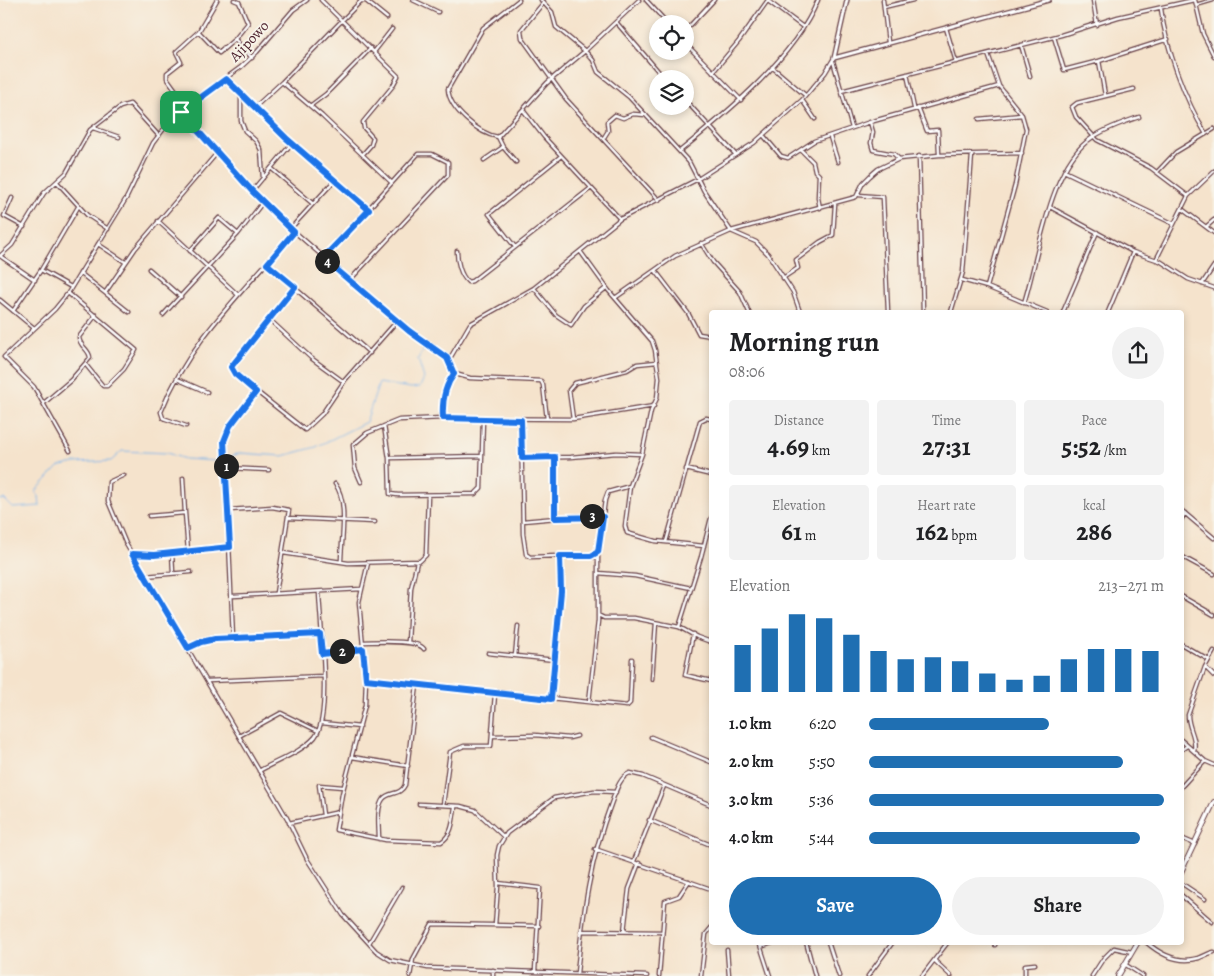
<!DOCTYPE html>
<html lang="en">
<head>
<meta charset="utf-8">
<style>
  :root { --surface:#fff; --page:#f2f2f2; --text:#202124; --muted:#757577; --accent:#1f6fb2 }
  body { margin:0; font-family:Alegreya,serif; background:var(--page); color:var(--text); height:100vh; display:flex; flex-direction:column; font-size:19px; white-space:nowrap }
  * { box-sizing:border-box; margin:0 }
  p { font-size:16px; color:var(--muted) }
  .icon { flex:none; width:28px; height:28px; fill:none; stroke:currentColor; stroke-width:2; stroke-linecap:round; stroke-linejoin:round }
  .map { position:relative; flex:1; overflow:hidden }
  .side { position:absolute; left:709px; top:310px; width:475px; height:635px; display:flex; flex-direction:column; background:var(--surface); border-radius:5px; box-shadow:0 2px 8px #0003 }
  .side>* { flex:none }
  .controls { position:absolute; left:649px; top:15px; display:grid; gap:10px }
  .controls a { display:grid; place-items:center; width:45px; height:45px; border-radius:50%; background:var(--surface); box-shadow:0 2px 8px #0003; font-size:25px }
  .pin { position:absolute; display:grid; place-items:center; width:42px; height:42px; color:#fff; margin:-21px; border-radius:10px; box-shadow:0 2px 8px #0006 }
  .km { position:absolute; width:25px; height:25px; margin:-12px; border-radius:50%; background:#222; color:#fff; font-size:14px; line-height:25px; text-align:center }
  .round { display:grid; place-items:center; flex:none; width:52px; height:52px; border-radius:26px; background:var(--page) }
  .summary { display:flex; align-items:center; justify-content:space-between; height:85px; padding:0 20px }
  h1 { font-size:28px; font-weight:700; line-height:38px }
  .metrics { display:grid; grid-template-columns:repeat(3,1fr); gap:8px; height:85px; padding:5px 20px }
  .metrics div { display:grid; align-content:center; border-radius:5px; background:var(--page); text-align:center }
  .metrics b { font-size:25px; font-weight:700 }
  .metrics small { font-size:14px; font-weight:400 }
  .metrics p { font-size:14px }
  .chart { height:140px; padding:10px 20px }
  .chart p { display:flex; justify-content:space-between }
  .chart svg { width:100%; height:90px; margin-top:5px; stroke:var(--accent); stroke-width:6 }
  .button { display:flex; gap:10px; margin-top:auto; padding:10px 20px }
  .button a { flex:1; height:58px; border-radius:30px; background:var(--accent); color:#fff; font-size:20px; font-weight:700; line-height:58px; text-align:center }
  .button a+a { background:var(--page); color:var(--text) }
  ul { padding:0 20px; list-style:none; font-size:16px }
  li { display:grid; grid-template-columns:80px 60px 1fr; align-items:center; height:38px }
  li i { height:12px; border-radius:6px; background:var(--accent) }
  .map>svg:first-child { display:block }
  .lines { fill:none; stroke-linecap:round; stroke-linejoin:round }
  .stream { stroke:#7bb4eb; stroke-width:1 }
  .minor-casing { stroke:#643c43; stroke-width:5 }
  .tertiary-casing { stroke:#643c43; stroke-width:5.5 }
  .secondary-casing { stroke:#643c43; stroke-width:6 }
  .minor { stroke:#fff; stroke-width:2.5 }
  .tertiary { stroke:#fff; stroke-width:3 }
  .secondary { stroke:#fff; stroke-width:4 }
  .route-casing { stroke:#fff; stroke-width:10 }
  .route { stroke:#1a73e8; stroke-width:6 }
  .labels { text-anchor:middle; stroke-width:4; stroke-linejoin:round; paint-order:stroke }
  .street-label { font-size:15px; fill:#4a1f2b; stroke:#f7f3e8 }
</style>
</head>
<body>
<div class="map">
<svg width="1214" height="976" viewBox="0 0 1214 976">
  <rect width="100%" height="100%" fill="#f7f3e8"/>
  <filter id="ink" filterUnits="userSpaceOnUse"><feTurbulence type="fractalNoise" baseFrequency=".02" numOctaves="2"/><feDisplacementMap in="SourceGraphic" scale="10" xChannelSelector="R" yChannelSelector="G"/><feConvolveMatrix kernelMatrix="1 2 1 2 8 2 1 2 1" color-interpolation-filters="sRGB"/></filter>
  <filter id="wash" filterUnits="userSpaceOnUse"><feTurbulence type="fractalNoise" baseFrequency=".0096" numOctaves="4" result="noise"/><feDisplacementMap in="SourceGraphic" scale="20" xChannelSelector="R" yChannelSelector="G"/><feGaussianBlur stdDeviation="1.12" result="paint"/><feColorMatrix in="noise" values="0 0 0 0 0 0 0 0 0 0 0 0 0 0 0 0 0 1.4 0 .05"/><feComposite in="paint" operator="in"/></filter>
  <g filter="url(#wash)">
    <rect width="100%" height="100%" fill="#f5e3cc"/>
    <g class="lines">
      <path class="stream" d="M0 500 4 499 13 508 40 506 39 496 35 492 58 467 75 463 111 461 122 451 167 453 185 459 218 461 240 453 283 456 316 447 366 422 379 383 411 388 420 387 424 378 418 359 425 346"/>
    </g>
  </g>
  <g filter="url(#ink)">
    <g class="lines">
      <g class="minor-casing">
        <path id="minor" d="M234 0 239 2 248 23 235 39 252 58
          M321 0 398 76 392 87 363 122 364 128 373 138 371 145 363 154
          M413 0 438 12
          M639 0 585 51 593 60 598 72 629 97 689 162 704 191 731 231 756 242 768 254 793 292 800 312
          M646 0 668 24
          M883 0 888 42
          M1093 0 1097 25
          M1195 0 1203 34 1214 56
          M768 1 803 27
          M544 2 521 30 522 38 566 99 659 200
          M1196 5 1213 0
          M884 7 913 0
          M1161 9C1166 49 1185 100 1206 134
          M616 22 665 79
          M946 28 956 62
          M685 31 714 0
          M199 32 219 53 235 39
          M1054 37 1064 70 1099 61 1168 39
          M685 43 741 100
          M1021 45 1030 76
          M374 52 392 29
          M988 54 999 86 1022 115 1026 129 1015 185 987 287 1047 312
          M833 61 852 128
          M1099 61 1105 95
          M772 67 805 95
          M713 72 739 41 768 0
          M907 74 914 108
          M226 79 287 138 369 210
          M282 82 322 116 392 183
          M1134 89 1077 103 1072 107 1076 117 1097 140 1151 168 1188 196
          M841 91 1061 35 1118 17 1194 0
          M241 93V121L245 131 256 141 261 150 263 178
          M685 100 735 154
          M802 100 815 119
          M310 106 326 94 371 48
          M188 107 167 78V73L181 62 176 52 199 31 217 0
          M255 107 282 82 361 1H366L387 18
          M918 108 927 131 938 130 939 154
          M523 110 544 137 620 219
          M181 113 272 212 397 321 447 358 455 374 470 378 541 381 543 385 547 419
          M979 119 1022 115
          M870 122 873 132 871 143 873 150 894 154 899 159
          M93 128 119 137
          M763 135 781 156 788 158 814 141 870 122 999 86
          M498 137 547 83 585 51 556 27 552 12 541 0
          M498 137C479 134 449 109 448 89L483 28 519 0
          M830 137 838 162
          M603 139 608 131 607 122 615 115 623 118 633 114 646 115
          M503 147 516 162
          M801 150 813 162 815 171 819 175 818 198 820 208
          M680 151C728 112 794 58 818 0
          M919 156 923 312
          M484 160 503 147 498 137
          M271 168 312 203
          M1064 171 1174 224
          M1158 171 1176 152 1214 129
          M57 182 87 215 108 229
          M252 191 292 143
          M859 195 883 197 888 312
          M12 198 4 216 24 227
          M1050 207 1133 252
          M1182 209 1214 233
          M158 221 237 294
          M1206 227 1214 220
          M291 228 335 180
          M701 243 713 262 740 292 749 312
          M98 244 125 262
          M515 247 489 214 561 156
          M190 251 219 218 238 234
          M457 251C457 261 460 275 468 282L472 281 591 188
          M580 251 609 291 652 341 655 350 659 378 657 398 651 411 642 454 630 486 608 492 605 500 598 552V621L589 702
          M0 256 12 245 44 193 66 173 90 130 120 107 130 104 159 136
          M0 256 35 280
          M324 258 418 154H432L448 162V175L349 281
          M1156 260 1188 196 1214 171
          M267 264 370 353
          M149 269 181 297
          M41 270 71 287
          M655 270 688 313 699 334 711 336
          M80 273 129 312
          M783 278 798 268 796 260 820 242 833 235 835 204
          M962 280 987 287
          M1202 284 1214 266
          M295 287 231 367 242 380 305 430 322 414 345 380 397 321
          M534 288 556 315 571 325 584 306 606 288
          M68 293 136 350 124 369 107 386H103L86 365
          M105 293 135 249 217 153
          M615 298 675 256 731 231 856 197 863 183 870 176 878 169 899 159 939 155 1022 153
          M0 300 34 328
          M1024 303C1039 256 1049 165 1093 137 1107 128 1124 122 1139 117
          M13 311 41 270 78 207
          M951 312 963 272 972 155
          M1063 312 1097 232
          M1108 312 1133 252 1160 261 1188 279 1214 288
          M163 315 238 234 263 202
          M270 320 311 358 344 382
          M449 360 470 324 534 288 620 219 698 179 754 143 802 100 825 73 834 58
          M177 379 207 392
          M44 403 71 380 90 358C90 349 79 347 79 337L96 315
          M443 418C442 402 444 387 454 373
          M573 419 569 390 575 383 627 370 637 364 657 362
          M521 420 523 534 526 554 530 557 586 555 598 558
          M186 426 163 418 161 412C189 340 245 290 294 232
          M384 426 389 458 390 494 398 495 475 494 481 488 483 419
          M70 451 34 387 4 357 55 309 68 293 127 197 153 143 163 130 200 97 241 67 257 52 293 10 307 0
          M555 457V518
          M390 458 481 456
          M522 458 571 457 616 453 642 454
          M686 469 711 475
          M226 470 224 441 226 433 256 392
          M124 475 109 482 108 501 126 544 287 818 307 859 343 915 376 951 390 960 428 968 647 976
          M183 478 185 513
          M361 482 355 468 353 445 367 433 399 420 443 418 573 419 654 406
          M335 484C349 501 341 541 341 562
          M630 486 625 526 627 533 655 541 704 546
          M229 510 272 507 289 510 276 593
          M1181 510 1214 538
          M149 516 185 513 188 551
          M289 518 375 522
          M1181 520 1185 513
          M523 521 578 516 603 517
          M666 542 700 421 706 418 711 419
          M172 552 173 573
          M283 553 348 563 420 561 426 555 428 495
          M132 554 154 555 230 547
          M1181 556 1214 574
          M368 563 359 602 366 679 365 705 342 794 336 830 386 840 441 842C453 835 453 819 455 807
          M598 573 635 576 691 588
          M145 576 191 572
          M233 596 361 589
          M1181 596 1214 615
          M598 615 604 618H634L679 627 701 557 711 518
          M679 627 697 637 711 642
          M693 634 685 675 711 681
          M233 638 226 470 229 468 269 470
          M363 642C376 642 417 639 424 649
          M408 642 411 588 417 562
          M1181 644 1209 660
          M189 648 201 642 215 639 320 634
          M488 653 555 660
          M322 654 362 649
          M515 656 518 626
          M1205 667 1214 676
          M366 679 627 706 630 703 632 659
          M652 679 656 623
          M208 681 323 676
          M551 699 561 591 560 556
          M322 723 360 727
          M239 736 281 713 318 731
          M492 736 535 735 569 738 577 736
          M651 737 711 762
          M1181 740 1205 761 1214 765
          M1181 750 1187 746
          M1194 751C1197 737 1188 729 1188 715L1205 667 1214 651
          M352 757 408 766
          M259 771C276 761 302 752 315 737 332 716 320 623 319 592
          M1181 787 1205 761
          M419 804 460 806 475 810 504 837
          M443 805 450 752 464 746H491L495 694
          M323 815 319 785 343 787
          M649 820 711 845
          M289 823 339 812
          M1181 838 1195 844
          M379 839C379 828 376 808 383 799 389 791 400 796 405 785L417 685
          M595 849 711 889
          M634 861 664 786
          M498 883 540 888 535 971
          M1181 883 1205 899
          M1181 895 1212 922
          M495 925 498 886 497 855 499 846 507 833 554 798 594 791 616 792
          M581 931 662 932
          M624 931 629 889 639 863
          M759 942 770 976
          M806 942 815 976
          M828 942 839 976
          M994 942 995 945
          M1146 942C1161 955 1179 964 1199 958 1204 956 1209 953 1214 952
          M369 943 402 887
          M761 947 775 942
          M727 950 729 976
          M935 961 951 976
          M1126 965 1143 976
          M577 973C583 914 590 859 611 804 615 794 619 777 630 773L643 776 711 805
          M410 976 413 959 432 924 539 926
          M493 976V970
          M659 976 665 901 679 896 689 881
          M701 976 706 934 711 928
          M868 976 893 942
          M922 976 948 942
          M1025 976V965L1035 964
          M1092 976 1103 959 1114 948 1132 952"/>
      </g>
      <g class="tertiary-casing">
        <path id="tertiary" d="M847 0 834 58 1049 0"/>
      </g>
      <g class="secondary-casing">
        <path id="secondary" d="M1181 872 1214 802
          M1118 976 1138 942"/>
      </g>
      <use href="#minor" class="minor"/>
      <use href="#tertiary" class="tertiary"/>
      <use href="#secondary" class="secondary"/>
    </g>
  </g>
  <g class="lines" filter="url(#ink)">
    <g class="route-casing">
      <path id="route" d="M226 79 286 138 369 210 323 258 409 331 447 358 454 374C444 387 442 402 443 418L521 420 522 458 555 457V518L603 517 598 552 591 556H560L561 591 551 699 366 679 363 649 322 654 320 634 215 639 201 642 188 648 132 554 154 555 230 547 224 441 230 426 256 392 235 374 231 367 295 287 267 264 294 232 252 191 181 112Z"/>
    </g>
    <use href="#route" class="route"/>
  </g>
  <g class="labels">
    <g class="street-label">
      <text transform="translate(249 41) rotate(-47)" y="5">Ajipowo</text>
    </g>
  </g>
</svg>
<div class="controls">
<a><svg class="icon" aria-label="locate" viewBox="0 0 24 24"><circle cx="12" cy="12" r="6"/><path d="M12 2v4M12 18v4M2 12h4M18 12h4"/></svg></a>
<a><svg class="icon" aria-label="layers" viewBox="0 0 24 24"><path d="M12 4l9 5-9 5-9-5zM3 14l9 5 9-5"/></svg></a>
</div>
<div class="pin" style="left:181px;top:112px;background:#1e9e55"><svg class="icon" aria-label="arrive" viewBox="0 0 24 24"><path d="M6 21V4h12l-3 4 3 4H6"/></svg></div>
<b class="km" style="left:226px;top:466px">1</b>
<b class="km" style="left:342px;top:651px">2</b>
<b class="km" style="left:592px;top:516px">3</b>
<b class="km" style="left:327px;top:261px">4</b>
<section class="side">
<div class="summary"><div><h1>Morning run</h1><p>08:06</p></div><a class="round"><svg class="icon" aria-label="share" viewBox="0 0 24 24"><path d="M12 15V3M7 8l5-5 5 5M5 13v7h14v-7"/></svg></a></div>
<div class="metrics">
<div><p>Distance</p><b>4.69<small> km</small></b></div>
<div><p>Time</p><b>27:31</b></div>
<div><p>Pace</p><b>5:52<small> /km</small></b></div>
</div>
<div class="metrics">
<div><p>Elevation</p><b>61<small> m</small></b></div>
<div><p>Heart rate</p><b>162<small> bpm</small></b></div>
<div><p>kcal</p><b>286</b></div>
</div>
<div class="chart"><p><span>Elevation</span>213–271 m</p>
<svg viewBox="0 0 160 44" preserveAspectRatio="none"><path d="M5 44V21M15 44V13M25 44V6M35 44V8M45 44V16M55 44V24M65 44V28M75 44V27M85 44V29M95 44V35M105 44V38M115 44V36M125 44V28M135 44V23M145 44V23M155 44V24"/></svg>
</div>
<ul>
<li><b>1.0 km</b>6:20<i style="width:61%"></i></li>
<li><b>2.0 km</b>5:50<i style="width:86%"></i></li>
<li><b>3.0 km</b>5:36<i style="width:100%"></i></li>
<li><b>4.0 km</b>5:44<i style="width:92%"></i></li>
</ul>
<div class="button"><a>Save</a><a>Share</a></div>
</section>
</div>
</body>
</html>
